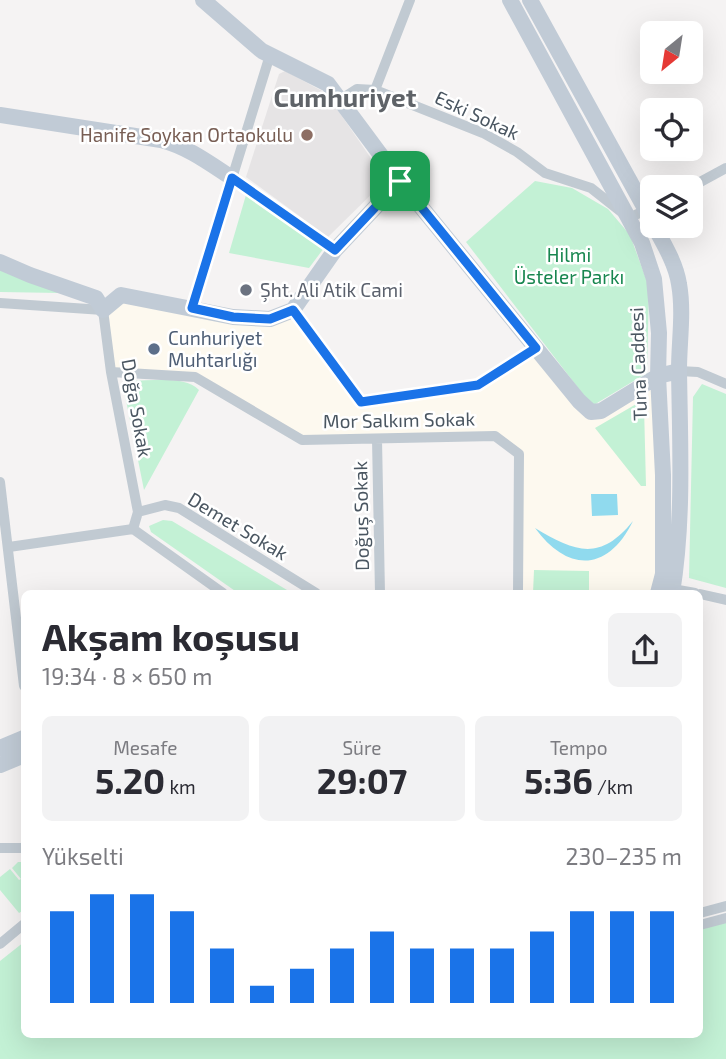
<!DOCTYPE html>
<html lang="tr">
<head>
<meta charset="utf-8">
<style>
  :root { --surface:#fff; --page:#f2f2f3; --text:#2b2b33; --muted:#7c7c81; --accent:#1a73e8 }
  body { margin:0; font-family:"Exo 2",sans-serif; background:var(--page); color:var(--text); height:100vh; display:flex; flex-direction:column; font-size:26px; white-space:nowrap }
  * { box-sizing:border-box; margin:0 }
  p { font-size:23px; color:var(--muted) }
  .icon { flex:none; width:38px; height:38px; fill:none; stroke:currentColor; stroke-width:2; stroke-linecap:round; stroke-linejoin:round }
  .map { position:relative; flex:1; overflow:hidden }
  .side { position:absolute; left:21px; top:590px; width:682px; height:448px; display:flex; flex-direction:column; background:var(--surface); border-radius:10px; box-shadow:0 7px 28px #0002 }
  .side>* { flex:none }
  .needle { width:46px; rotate:210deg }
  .tools { position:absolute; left:640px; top:21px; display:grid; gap:14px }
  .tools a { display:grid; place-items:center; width:63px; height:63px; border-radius:10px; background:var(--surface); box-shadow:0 7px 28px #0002; font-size:35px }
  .pin { position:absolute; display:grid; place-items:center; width:60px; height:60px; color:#fff; margin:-30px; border-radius:14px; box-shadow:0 4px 10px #0006 }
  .round { display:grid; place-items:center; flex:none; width:74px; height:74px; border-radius:10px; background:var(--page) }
  .headline { display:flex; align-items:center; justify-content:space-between; height:119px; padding:0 21px }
  h1 { font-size:38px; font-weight:700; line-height:52px }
  .figures { display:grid; grid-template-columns:repeat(3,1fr); gap:10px; height:119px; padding:7px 21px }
  .figures div { display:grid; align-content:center; border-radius:10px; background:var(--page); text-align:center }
  .figures b { font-size:35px; font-weight:700 }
  .figures small { font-size:19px; font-weight:400 }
  .figures p { font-size:19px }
  .chart { height:196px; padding:14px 21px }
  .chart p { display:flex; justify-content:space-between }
  .chart svg { width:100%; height:126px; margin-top:7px; stroke:var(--accent); stroke-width:6 }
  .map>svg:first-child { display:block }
  .commercial { fill:#fdf9ef }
  .education { fill:#e6e4e5 }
  .green { fill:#c3f1d5 }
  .water { fill:#90daee }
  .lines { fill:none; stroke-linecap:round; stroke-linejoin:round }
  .street { stroke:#c1cad2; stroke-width:10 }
  .secondary { stroke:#c1cbd6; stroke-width:16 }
  .route-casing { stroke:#fff; stroke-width:14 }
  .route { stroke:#1a73e8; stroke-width:9 }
  .education-dot { fill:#8d6e63; stroke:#fff; stroke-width:2.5 }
  .worship-dot { fill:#6b7280; stroke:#fff; stroke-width:2.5 }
  .service-dot { fill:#5c6f8a; stroke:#fff; stroke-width:2.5 }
  .labels { text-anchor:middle; stroke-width:5; stroke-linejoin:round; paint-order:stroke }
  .street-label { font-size:19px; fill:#4a5661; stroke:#fff }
  .education-label { font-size:19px; fill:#785e54; stroke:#fff; text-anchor:end }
  .park-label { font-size:19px; fill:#17864f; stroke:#fff }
  .worship-label { font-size:19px; fill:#5b616d; stroke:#fff; text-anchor:start }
  .service-label { font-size:19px; fill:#4e5e75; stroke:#fff; text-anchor:start }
  .district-label { font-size:26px; font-weight:bold; fill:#5f6368; stroke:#fff }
</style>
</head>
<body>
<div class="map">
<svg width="726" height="1059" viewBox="0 0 726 1059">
  <rect width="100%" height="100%" fill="#f5f3f3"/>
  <path class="commercial" d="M120 294 232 317 294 310 361 402 478 385 534 347 592 412 659 373 658 593H517L518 454 494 436 303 440 197 377 112 372 102 309Z"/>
  <path class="education" d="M285 71 326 93 386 180 328 237 246 177 279 74Z"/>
  <path class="green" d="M535 181 572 188 608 209 630 235 649 287 647 373 592 406 466 242Z
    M246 195 324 248 309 268 229 253Z
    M0 266 60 293 0 292Z
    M131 381C151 381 184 375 199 390L144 490 124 390Z
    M702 384 726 394V588L689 578 693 397Z
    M638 403 644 406 646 486H641L595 428Z
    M163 520 172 521 292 593H238L151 532 149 526Z
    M534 570 589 571V593H533Z
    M18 862H24V910L19 913 0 890V877L10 869 19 880 21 879 12 868Z
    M726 918V1059H0V961L24 942V1034H700V926Z"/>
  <path class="water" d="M591 494H617L618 515 592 516Z
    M633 521C608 572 568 573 535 528 575 552 600 562 633 521Z"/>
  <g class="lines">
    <path class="street" d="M375 90 410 0
      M340 100 357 89 375 90 483 133 517 152 545 173 591 188 629 218 650 208
      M232 178 335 250
      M691 187 726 168
      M0 303 103 310 111 372 138 512 133 529
      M192 308 270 55
      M293 310 361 402 478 385 536 348
      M679 371 698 372 726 384
      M111 372 195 377 302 440 495 436 519 454 518 593
      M377 439 380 593
      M0 482 24 686
      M138 512 165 505 179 508 316 593
      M9 547 133 529 223 593
      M667 588 695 593
      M700 594 726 600
      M0 848H24
      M700 913 726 906
      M700 925 726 918
      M0 944 24 924"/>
    <path class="secondary" d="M203 0 262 51 328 84 400 181 579 401 591 412 601 411 658 376 679 371
      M510 0 642 243 654 279 659 333 658 376 663 475V574L658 593
      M530 0 653 223
      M0 115 161 140C188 147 209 163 232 178
      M654 226C664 244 676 264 679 284 684 312 679 342 679 370 680 444 684 520 672 593
      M0 262 30 275 96 298 103 310 121 295 233 317 270 319 293 310 335 250 400 181
      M0 748 24 738
      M0 765 24 755"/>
  </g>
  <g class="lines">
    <g class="route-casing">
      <path id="route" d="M232 178 335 250 400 181 536 348 478 385 361 402 293 310 270 319 233 317 192 308Z"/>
    </g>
    <use href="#route" class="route"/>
  </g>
  <circle class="education-dot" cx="307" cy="135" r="7"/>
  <circle class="worship-dot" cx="246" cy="290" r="7"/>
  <circle class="service-dot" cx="154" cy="349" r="7"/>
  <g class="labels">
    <g class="street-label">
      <text transform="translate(477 115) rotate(25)" y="7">Eski Sokak</text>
      <text transform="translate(638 364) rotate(-92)" y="7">Tuna Caddesi</text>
      <text transform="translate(137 408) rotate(80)" y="7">Doğa Sokak</text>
      <text transform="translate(399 420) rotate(-1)" y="7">Mor Salkım Sokak</text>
      <text transform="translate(361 516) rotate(-91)" y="7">Doğuş Sokak</text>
      <text transform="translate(238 526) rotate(31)" y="7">Demet Sokak</text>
    </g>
    <g class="education-label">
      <text x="293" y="142">Hanife Soykan Ortaokulu</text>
    </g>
    <g class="park-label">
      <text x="569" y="262">Hilmi<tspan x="569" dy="22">Üsteler Parkı</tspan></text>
    </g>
    <g class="worship-label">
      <text x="260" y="297">Şht. Ali Atik Cami</text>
    </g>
    <g class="service-label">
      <text x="168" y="345">Cunhuriyet<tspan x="168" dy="22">Muhtarlığı</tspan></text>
    </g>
    <g class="district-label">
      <text x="345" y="107">Cumhuriyet</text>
    </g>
  </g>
</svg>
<div class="tools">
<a><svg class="needle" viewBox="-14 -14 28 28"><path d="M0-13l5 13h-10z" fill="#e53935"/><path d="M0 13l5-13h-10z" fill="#7c7c81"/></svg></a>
<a><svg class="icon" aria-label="locate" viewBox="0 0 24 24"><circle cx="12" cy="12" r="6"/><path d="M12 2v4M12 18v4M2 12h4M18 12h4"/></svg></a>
<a><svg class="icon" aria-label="layers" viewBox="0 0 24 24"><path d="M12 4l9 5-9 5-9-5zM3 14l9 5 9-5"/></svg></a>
</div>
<div class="pin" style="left:400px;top:181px;background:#1e9e55"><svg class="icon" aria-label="arrive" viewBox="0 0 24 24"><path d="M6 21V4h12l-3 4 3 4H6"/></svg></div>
<section class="side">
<div class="headline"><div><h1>Akşam koşusu</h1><p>19:34 · 8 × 650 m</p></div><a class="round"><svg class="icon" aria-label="share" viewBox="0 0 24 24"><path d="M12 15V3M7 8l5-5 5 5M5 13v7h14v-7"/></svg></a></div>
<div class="figures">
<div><p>Mesafe</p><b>5.20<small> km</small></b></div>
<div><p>Süre</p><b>29:07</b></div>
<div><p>Tempo</p><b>5:36<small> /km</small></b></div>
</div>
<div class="chart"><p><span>Yükselti</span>230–235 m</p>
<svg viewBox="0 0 160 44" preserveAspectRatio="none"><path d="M5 44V12M15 44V6M25 44V6M35 44V12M45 44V25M55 44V38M65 44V32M75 44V25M85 44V19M95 44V25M105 44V25M115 44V25M125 44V19M135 44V12M145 44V12M155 44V12"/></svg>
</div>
</section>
</div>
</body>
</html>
